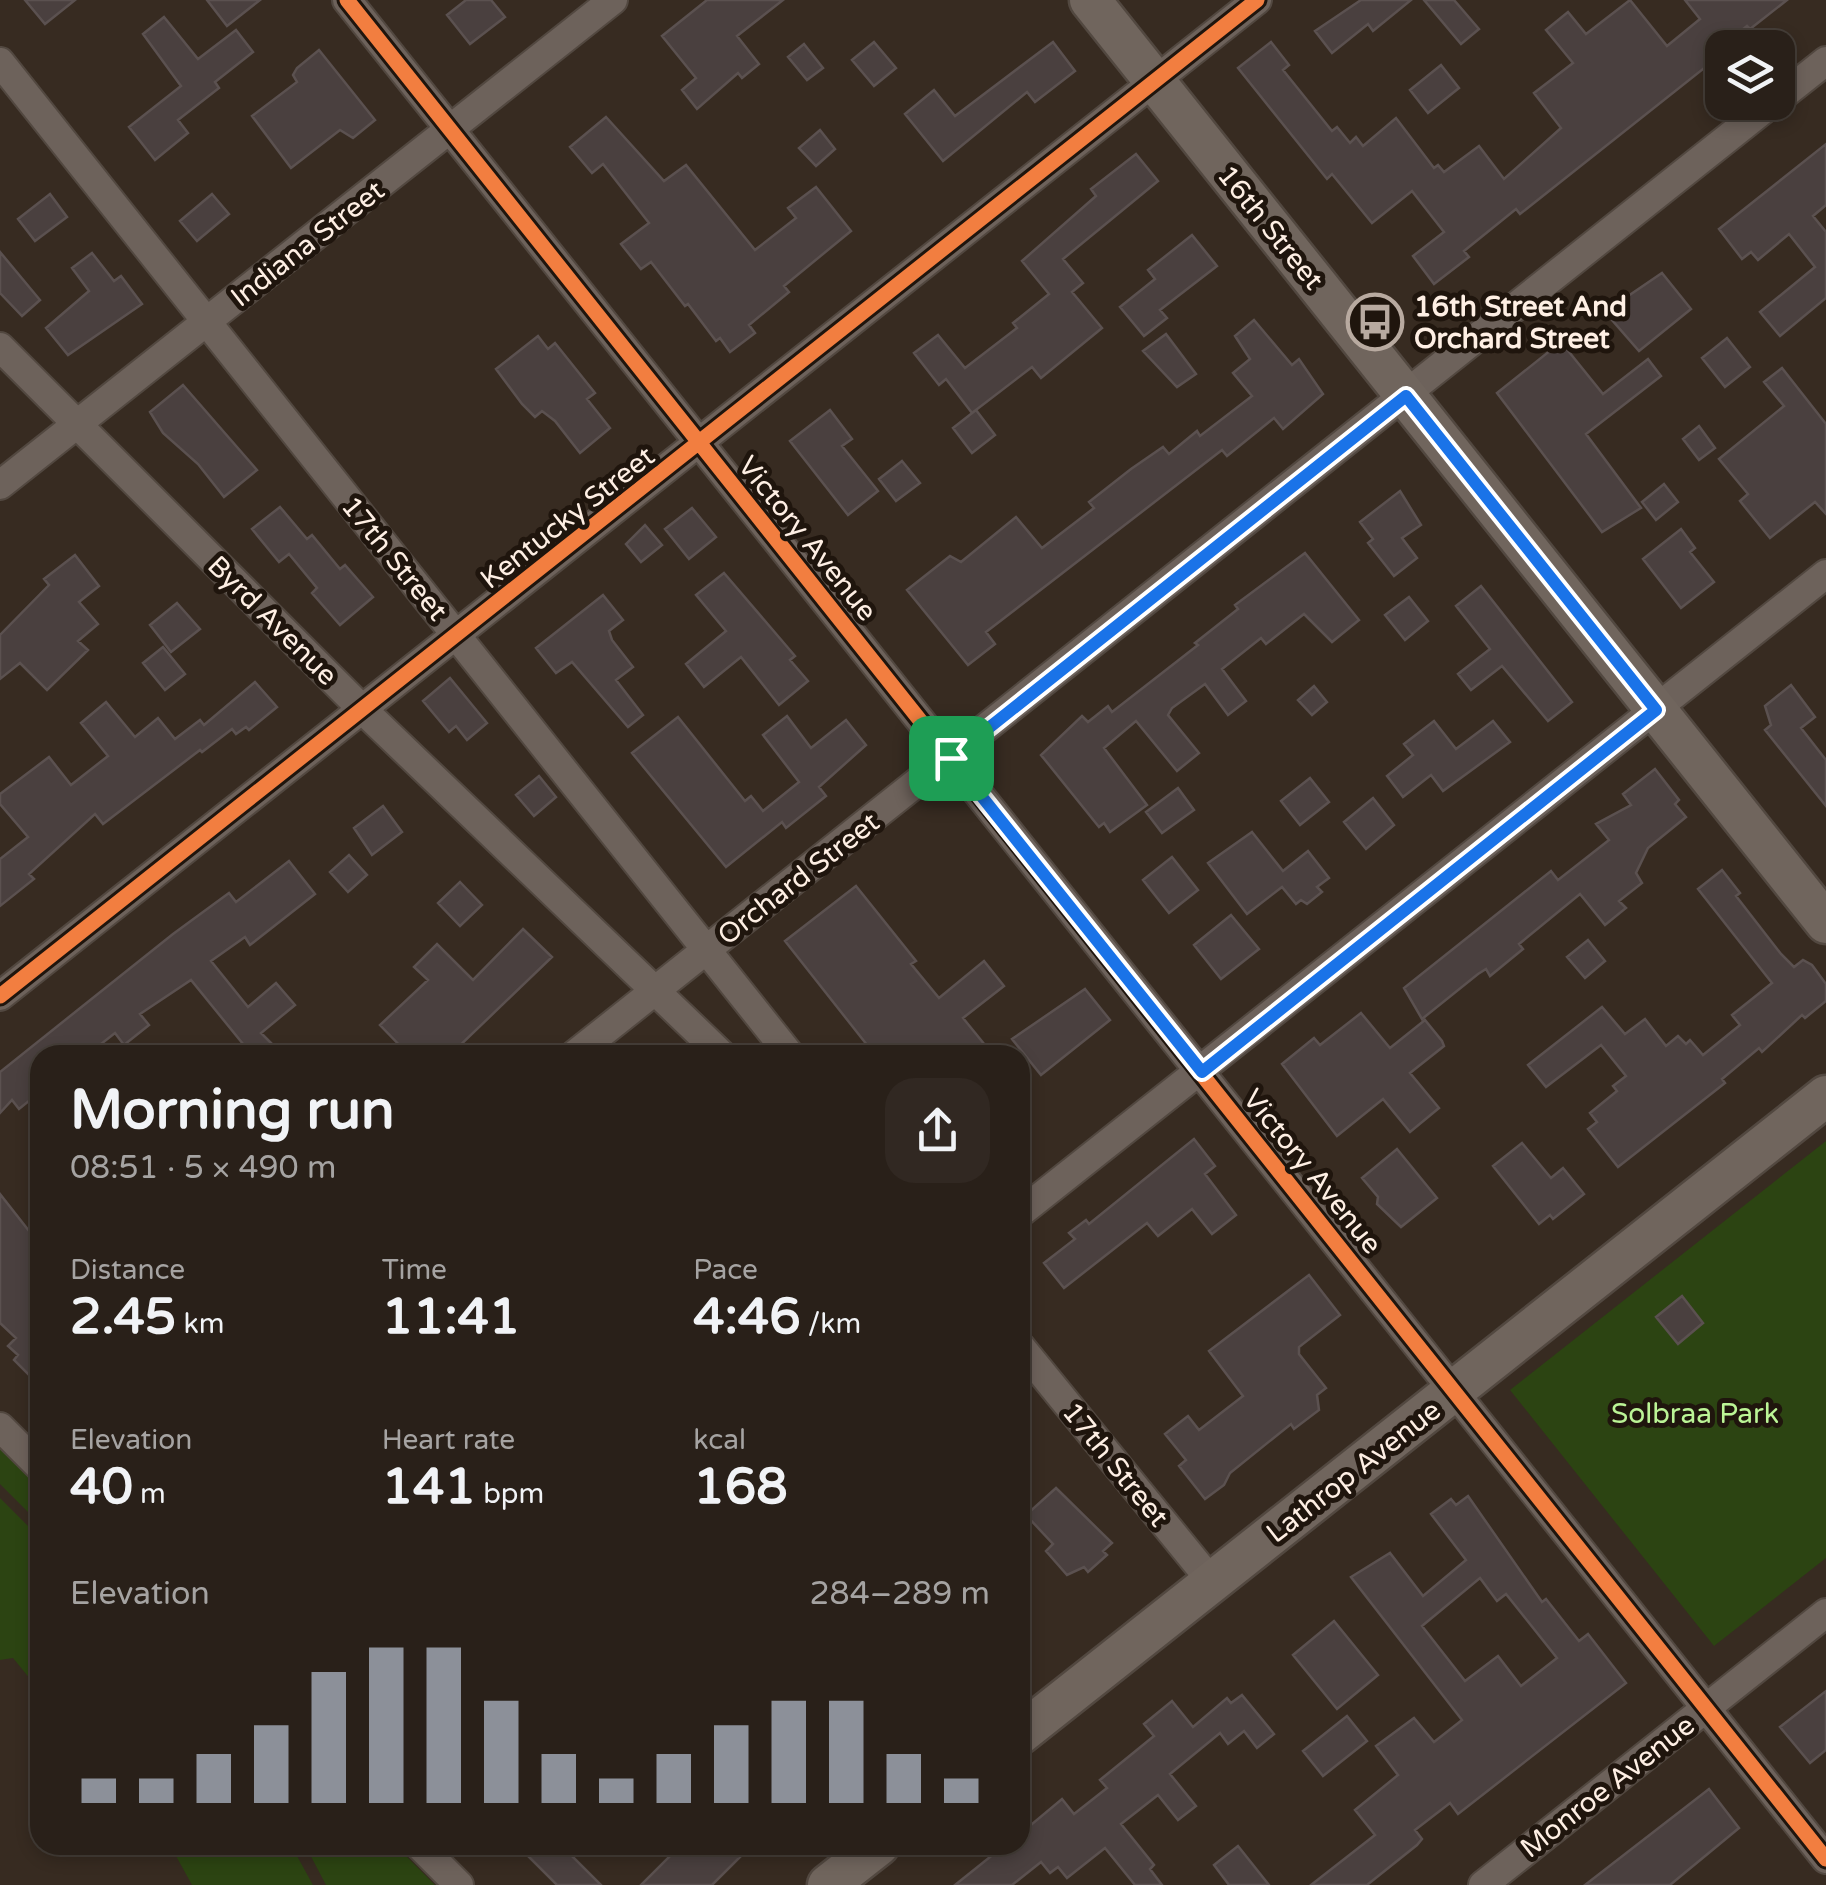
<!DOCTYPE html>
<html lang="en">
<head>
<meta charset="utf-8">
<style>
  :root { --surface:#292019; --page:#312822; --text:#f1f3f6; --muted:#a5a3a2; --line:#453e38; --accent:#8c9099 }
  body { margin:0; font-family:"Varela Round",sans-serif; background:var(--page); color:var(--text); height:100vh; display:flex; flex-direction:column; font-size:38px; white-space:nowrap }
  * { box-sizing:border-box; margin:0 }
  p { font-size:32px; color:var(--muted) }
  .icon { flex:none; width:55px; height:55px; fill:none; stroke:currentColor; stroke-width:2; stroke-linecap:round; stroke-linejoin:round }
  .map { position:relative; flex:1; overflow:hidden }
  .drawer { position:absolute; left:30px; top:1045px; width:1000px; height:810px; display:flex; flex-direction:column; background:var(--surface); border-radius:30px; box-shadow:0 5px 15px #0003,0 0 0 2px var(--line) }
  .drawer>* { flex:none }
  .controls { position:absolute; left:1705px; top:30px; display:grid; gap:20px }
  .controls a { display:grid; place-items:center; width:90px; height:90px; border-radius:20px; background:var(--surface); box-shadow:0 5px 15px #0003,0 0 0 2px var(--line); font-size:50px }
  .pin { position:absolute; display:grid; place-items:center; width:85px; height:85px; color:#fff; margin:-42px; border-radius:20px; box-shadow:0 5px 15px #0006 }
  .round { display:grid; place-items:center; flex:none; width:105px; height:105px; border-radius:30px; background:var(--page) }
  .head { display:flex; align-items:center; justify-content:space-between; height:170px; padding:0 40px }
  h1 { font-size:55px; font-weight:700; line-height:75px }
  .stats { display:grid; grid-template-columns:repeat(3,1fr); gap:15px; height:170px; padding:10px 40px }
  .stats div { display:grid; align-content:center }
  .stats b { font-size:50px; font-weight:700 }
  .stats small { font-size:28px; font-weight:400 }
  .stats p { font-size:28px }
  .chart { height:280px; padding:20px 40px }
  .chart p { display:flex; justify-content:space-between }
  .chart svg { width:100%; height:180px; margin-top:10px; stroke:var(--accent); stroke-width:6 }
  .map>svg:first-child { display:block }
  .green { fill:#2c4412 }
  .building { fill:#4a403f; stroke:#5b5150; stroke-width:2.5; fill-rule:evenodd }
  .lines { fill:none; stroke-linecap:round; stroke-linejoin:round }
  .street-casing { stroke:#524840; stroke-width:32 }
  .secondary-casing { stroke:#524840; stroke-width:45 }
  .street { stroke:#6d625b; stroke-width:28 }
  .secondary { stroke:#70655d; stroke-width:40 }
  .cycleway-casing { stroke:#1f150d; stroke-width:21 }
  .cycleway { stroke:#f27e40; stroke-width:15 }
  .route-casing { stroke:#fff; stroke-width:20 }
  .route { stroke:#1a73e8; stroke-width:12 }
  .labels { text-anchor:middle; stroke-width:10; stroke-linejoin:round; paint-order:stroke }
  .street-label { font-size:28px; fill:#feefe4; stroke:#1f150d }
  .poi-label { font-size:28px; font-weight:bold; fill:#feefe4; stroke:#1f150d; text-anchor:start }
  .park-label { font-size:28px; fill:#bbf496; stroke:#1f150d }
</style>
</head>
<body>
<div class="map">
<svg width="1826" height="1885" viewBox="0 0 1826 1885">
  <rect width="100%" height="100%" fill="#372b21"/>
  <path class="green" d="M1826 1141V1558L1714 1646 1510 1390Z
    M0 1446 40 1487V1524L0 1484Z
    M0 1498 40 1538V1691L13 1658 0 1660Z
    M170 1845H291L313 1885H192Z
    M305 1845H395L435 1885H326Z"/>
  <path class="building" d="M25 0H75L45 24Z
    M207 0H260L227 26Z
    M466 0H491L505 17 470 44 447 15Z
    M707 0H783L737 36 759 64 742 78 738 73 697 109 682 90 696 78 662 36Z
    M1361 0H1411L1373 31 1368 24 1332 53 1315 31Z
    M1424 0H1454L1479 29 1461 44Z
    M1630 0 1667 46 1700 19 1685 0H1787L1750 29 1747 26 1722 46V54L1520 214 1516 209 1464 251 1469 257 1434 284 1413 256 1444 232 1412 191 1372 223 1332 174 1327 179 1238 68 1271 42 1289 65 1283 70 1332 131 1337 127 1350 143 1356 137 1363 146 1396 118 1434 168 1438 165 1444 172 1479 146 1504 179 1561 128 1534 93 1573 63 1546 30 1568 12 1586 34Z
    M164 17 198 59 236 30 253 52 215 82 219 88 178 120 188 133 155 160 129 127 181 86 143 34Z
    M874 42 896 68 874 86 852 60Z
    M1053 42 1075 71 1035 102 1027 92 943 161 905 114 934 90 955 116Z
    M804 44 823 68 807 80 788 57Z
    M319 50 375 120 353 138 340 130 291 168 252 116 297 82 293 75 297 68Z
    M1441 65 1459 88 1428 113 1410 90Z
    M606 117 664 181 686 165 755 250 796 218 788 208 816 187 851 231 784 286 789 292 749 325 755 333 730 352 720 338 716 341 688 304 685 306 651 262 641 269 621 244 649 223 603 164 592 173 570 147Z
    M820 130 835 149 816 166 799 148Z
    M1826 144V205L1813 216 1826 232V298L1780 336 1760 312 1815 267 1789 234 1758 260 1751 252 1742 259 1719 229Z
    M1136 154 1158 181 1063 259 1083 283 1072 292 1102 328 1041 378 1032 367 972 413 946 379 939 385 914 353 938 335 965 368 1017 328 1013 323 1049 294 1022 261 1096 196 1091 189Z
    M50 194 67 217 35 241 18 219Z
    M212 194 229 214 197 241 180 221Z
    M1192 235 1217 266 1160 310 1167 318 1144 336 1120 307 1155 279 1148 270Z
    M0 252 40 300 22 316 0 293Z
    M92 253 114 281 121 276 142 304 68 355 46 328 89 291 72 268Z
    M1662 273 1691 309 1639 351 1612 320 1616 312 1612 307Z
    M1254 320 1292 365 1299 359 1323 394 1283 429 1274 418 1227 456 1222 450 986 632 995 644 968 665 907 590 950 556 961 562 1016 517 1042 548 1094 508 1089 502 1131 469 1163 447 1169 454 1197 431 1200 436 1252 396 1233 373 1250 359 1235 336Z
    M1166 334 1196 374 1177 387 1143 351Z
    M538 336 548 349 555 343 595 393 587 399 610 428 580 453 555 421 542 411 535 417 522 404 496 369Z
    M1727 338 1750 367 1725 387 1702 358Z
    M1561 342 1603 394 1648 359 1661 376 1586 434 1641 508 1602 532 1497 393Z
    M1782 368 1826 424V514L1815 502 1770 538 1740 501 1748 494 1719 459 1784 406 1764 382Z
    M183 385 257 470 224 497 198 464 163 433 150 412Z
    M830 410 852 439 842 446 878 491 848 515 790 441Z
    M976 410 995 435 972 453 953 428Z
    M1699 426 1715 448 1699 460 1683 439Z
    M902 461 920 483 896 501 879 479Z
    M1664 484 1678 502 1656 520 1642 502Z
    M1400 491 1421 525 1402 538 1417 558 1394 576 1368 543 1373 539 1360 522Z
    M280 507 307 539 312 535 340 569 345 565 373 597 340 625 312 593 317 588 289 554 279 562 252 529Z
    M692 508 716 537 689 559 665 529Z
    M645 525 662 545 641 562 626 544Z
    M1681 529 1695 548 1690 552 1714 582 1681 608 1643 559Z
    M1305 553 1359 620 1332 642 1304 614 1266 644 1261 638 1222 669 1246 701 1228 715 1205 684 1172 708 1168 715 1199 753 1177 771 1136 721 1104 748 1147 805 1110 832 1104 823 1099 827 1041 755 1082 716 1088 722 1108 706 1112 712 1198 645 1195 643 1238 609 1235 605Z
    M75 555 99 586 79 602 98 624 78 641 88 650 47 690 20 663 0 679V635L49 585 44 579Z
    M724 573 795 656 790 660 808 681 779 705 741 657 704 687 686 664 726 631 696 595Z
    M1481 586 1572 702 1548 721 1502 666 1471 690 1458 674 1490 649 1456 606Z
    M603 595 623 620 609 631 612 640 633 667 616 680 643 715 628 727 572 662 556 673 536 648Z
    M1409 597 1428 621 1405 640 1385 615Z
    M177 603 200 629 171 652 150 625Z
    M163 647 185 674 165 690 143 663Z
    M450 678 487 723 467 740 456 726 449 732 423 701Z
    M255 682 277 707 249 730 246 727 236 734 232 729 202 752 200 750 103 824 95 814 29 874 34 879 0 906V859L28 837 0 804V794L49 757 71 785 108 756 81 723 106 702 135 737 158 718 175 739 200 720 204 725Z
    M1791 685 1815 717 1801 728 1826 760V806L1765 730 1771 725 1765 706Z
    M1314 686 1327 702 1312 715 1298 700Z
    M787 716 811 748 846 720 866 745 819 787 826 796 786 828 782 822 726 867 632 753 678 717 745 801 751 796 763 811 799 782 763 735Z
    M1434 721 1456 749 1493 721 1510 742 1443 791 1431 775 1403 797 1387 776 1413 755 1404 744Z
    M1655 769 1679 800 1675 804 1686 817 1648 848 1636 873 1642 883 1619 901 1626 908 1605 925 1580 894 1519 944 1523 949 1490 976 1486 969 1478 974 1422 1019 1404 988 1551 871 1558 880 1609 840 1596 824 1631 805 1623 794Z
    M539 776 556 797 534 816 516 795Z
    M1310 778 1329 802 1300 825 1281 801Z
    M1178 788 1194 810 1162 833 1146 812Z
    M1373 798 1394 825 1366 849 1344 822Z
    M383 806 402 832 372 855 354 828Z
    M1252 832 1283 871 1308 851 1329 878 1317 887 1322 892 1307 904 1301 900 1296 904 1282 887 1247 914 1208 863Z
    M349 855 367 875 348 892 330 872Z
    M1172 857 1198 890 1169 913 1143 880Z
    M289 861 315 894 250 945 245 937 211 961 248 1007 276 983 295 1005 261 1033 283 1055H252L191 980 140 1014 149 1025 124 1045 115 1033 87 1055H40V1092L19 1109 12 1100 0 1113V1072L173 934 229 893 236 902Z
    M1722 870 1740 893 1736 896 1781 954 1794 967 1803 960 1812 965 1826 984V1001L1805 1018 1802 1015 1762 1052 1759 1048 1722 1079 1725 1083 1618 1167 1588 1129 1597 1122 1590 1113 1617 1091 1613 1086 1626 1076 1601 1045 1546 1087 1528 1065 1602 1007 1625 1034 1645 1019 1666 1046 1678 1036 1686 1044 1690 1040 1703 1055 1740 1025 1732 1015 1772 983 1698 889Z
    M460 882 482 905 460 926 438 903Z
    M856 886 916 961 911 964 939 998 984 961 1004 986 963 1018 985 1045 973 1055H875L785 941Z
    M1231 915 1259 949 1221 979 1194 945Z
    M523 929 552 957 450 1055H409L380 1025 428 980 414 967 437 944 473 980Z
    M1588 940 1605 961 1585 978 1567 957Z
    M1085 989 1110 1020 1041 1075 1012 1039Z
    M1361 1013 1390 1048 1425 1020 1442 1041 1444 1046 1410 1073 1439 1108 1410 1132 1383 1099 1337 1136 1282 1064 1314 1038 1320 1045Z
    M1194 1139 1215 1166 1205 1174 1236 1215 1212 1234 1192 1209 1158 1236 1147 1223 1064 1288 1044 1263 1075 1239 1069 1233 1086 1220 1089 1224Z
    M1522 1143 1551 1178 1563 1168 1584 1194 1553 1219 1550 1215 1539 1224 1493 1166Z
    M1397 1149 1437 1198 1401 1227 1377 1204 1378 1197 1362 1178Z
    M0 1194 40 1245V1386L14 1360 18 1355 8 1346 16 1338 0 1323Z
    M1309 1275 1340 1315 1299 1347V1354L1326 1388 1317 1395 1319 1410 1294 1429 1291 1424 1230 1473 1224 1485 1205 1499 1179 1466 1186 1460 1165 1434 1188 1416 1199 1430 1243 1396 1209 1351Z
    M1682 1296 1703 1323 1678 1344 1656 1317Z
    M1056 1488 1112 1543 1103 1551 1107 1555 1088 1572 1084 1567 1067 1575 1046 1551 1053 1544 1026 1515Z
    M1468 1496 1542 1602 1546 1599 1579 1641 1588 1634 1626 1683 1458 1814 1450 1803 1415 1830 1422 1839 1417 1845 1367 1885H1311L1375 1835 1355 1810 1398 1775 1376 1746 1414 1718 1434 1742 1462 1720 1351 1577 1390 1553 1423 1596 1466 1560 1431 1514 1451 1499 1456 1505ZM1480 1578 1497 1601 1506 1594 1557 1658 1521 1686 1498 1656 1465 1681 1422 1626Z
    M1334 1621 1378 1675 1337 1709 1293 1655Z
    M1826 1691V1750L1810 1763 1780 1727Z
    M1242 1695 1274 1734 1257 1748 1244 1731 1228 1744 1220 1733 1170 1774 1196 1806 1178 1820 1158 1795 1121 1824 1154 1865 1150 1869 1162 1885H1135L1105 1848 1067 1878 1058 1867 1050 1873 1041 1862 1012 1885H955L1005 1845H1020V1834L1062 1799 1074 1814 1107 1788 1100 1780 1154 1736 1144 1724 1172 1701 1193 1727 1227 1698 1231 1703Z
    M1347 1716 1367 1741 1323 1776 1303 1751Z
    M1709 1789 1739 1828 1670 1885H1585Z
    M517 1845H561L601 1885H557Z
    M681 1845H727L740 1857 712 1885H641Z
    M1238 1846 1269 1885H1229L1214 1865Z"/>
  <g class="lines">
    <g class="street-casing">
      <path id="street" d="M347 0 1826 1859
        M0 62 790 1055
        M1778 99 1826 61
        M0 347 363 710 722 1055
        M0 485 613 0
        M0 996 1257 0
        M574 1055 1773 102
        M1020 1213 1826 574
        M1020 1346 1212 1582
        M0 1427 40 1467
        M419 1845 459 1885
        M1483 1885 1826 1613"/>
    </g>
    <g class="secondary-casing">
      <path id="secondary" d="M1090 0 1826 923
        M1020 1734 1826 1096
        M828 1885 879 1845"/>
    </g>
    <use href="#street" class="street"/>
    <use href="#secondary" class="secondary"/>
    <g class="cycleway-casing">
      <path id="cycleway" d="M347 0 1826 1859
        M0 996 1257 0"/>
    </g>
    <use href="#cycleway" class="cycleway"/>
  </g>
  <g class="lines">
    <g class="route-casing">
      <path id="route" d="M1406 396 1656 710 1202 1072 951 758Z"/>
    </g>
    <use href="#route" class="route"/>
  </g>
  <defs>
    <g id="bus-ring" transform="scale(2.875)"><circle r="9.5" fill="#1f150d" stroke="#b8aaa0" stroke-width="1.5"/><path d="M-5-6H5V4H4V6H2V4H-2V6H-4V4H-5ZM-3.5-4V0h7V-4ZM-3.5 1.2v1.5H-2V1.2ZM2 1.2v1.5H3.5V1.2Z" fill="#b8aaa0"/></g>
  </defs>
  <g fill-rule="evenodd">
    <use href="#bus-ring" x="1375" y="322"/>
  </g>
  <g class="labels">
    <g class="street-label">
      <text transform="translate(1271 227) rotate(51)" y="10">16th Street</text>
      <text transform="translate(307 243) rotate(-38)" y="10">Indiana Street</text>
      <text transform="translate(567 517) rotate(-38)" y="10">Kentucky Street</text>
      <text transform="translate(808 538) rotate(51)" y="10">Victory Avenue</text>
      <text transform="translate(395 558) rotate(51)" y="10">17th Street</text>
      <text transform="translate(273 620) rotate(45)" y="10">Byrd Avenue</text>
      <text transform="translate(798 878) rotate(-38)" y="10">Orchard Street</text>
      <text transform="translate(1313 1171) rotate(51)" y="10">Victory Avenue</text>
      <text transform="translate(1116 1464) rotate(51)" y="10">17th Street</text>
      <text transform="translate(1353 1471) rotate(-38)" y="10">Lathrop Avenue</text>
      <text transform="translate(1607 1786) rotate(-38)" y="10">Monroe Avenue</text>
    </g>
    <g class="poi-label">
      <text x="1414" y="316">16th Street And<tspan x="1414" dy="32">Orchard Street</tspan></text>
    </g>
    <g class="park-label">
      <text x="1695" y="1423">Solbraa Park</text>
    </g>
  </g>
</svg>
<div class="controls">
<a><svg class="icon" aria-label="layers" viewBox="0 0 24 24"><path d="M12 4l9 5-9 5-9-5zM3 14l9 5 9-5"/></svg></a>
</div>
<div class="pin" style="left:951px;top:758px;background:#1e9e55"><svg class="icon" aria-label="arrive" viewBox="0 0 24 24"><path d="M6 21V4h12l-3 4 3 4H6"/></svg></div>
<section class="drawer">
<div class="head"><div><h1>Morning run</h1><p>08:51 · 5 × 490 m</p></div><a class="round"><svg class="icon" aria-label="share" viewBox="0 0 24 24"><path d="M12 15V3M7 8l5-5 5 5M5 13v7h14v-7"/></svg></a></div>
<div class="stats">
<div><p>Distance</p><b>2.45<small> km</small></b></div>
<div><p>Time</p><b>11:41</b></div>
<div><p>Pace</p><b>4:46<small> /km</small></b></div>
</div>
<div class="stats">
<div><p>Elevation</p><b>40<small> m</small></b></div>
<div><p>Heart rate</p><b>141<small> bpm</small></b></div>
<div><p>kcal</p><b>168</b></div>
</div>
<div class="chart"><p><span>Elevation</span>284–289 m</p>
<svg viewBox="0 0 160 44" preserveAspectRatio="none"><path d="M5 44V38M15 44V38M25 44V32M35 44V25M45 44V12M55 44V6M65 44V6M75 44V19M85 44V32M95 44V38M105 44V32M115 44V25M125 44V19M135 44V19M145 44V32M155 44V38"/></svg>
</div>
</section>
</div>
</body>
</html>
